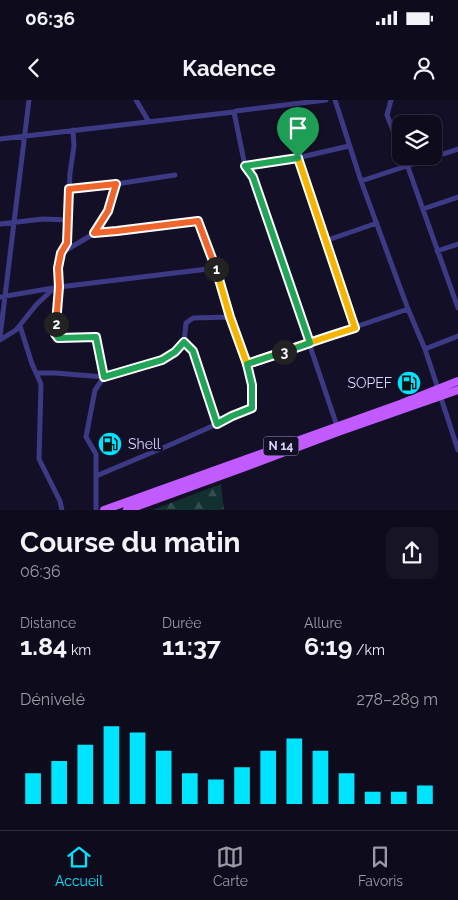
<!DOCTYPE html>
<html lang="fr">
<head>
<meta charset="utf-8">
<style>
  :root { --surface:#0e0b1c; --page:#171425; --text:#f1f3f6; --muted:#9b9ba3; --line:#2e2b3b; --accent:#00e5ff }
  body { margin:0; font-family:Raleway,sans-serif; background:var(--page); color:var(--text); height:100vh; display:flex; flex-direction:column; font-size:19px; white-space:nowrap }
  * { box-sizing:border-box; margin:0 }
  p { font-size:16px; color:var(--muted) }
  .icon { flex:none; width:28px; height:28px; fill:none; stroke:currentColor; stroke-width:2; stroke-linecap:round; stroke-linejoin:round }
  .map { position:relative; height:410px; overflow:hidden }
  .sheet { display:flex; flex-direction:column; background:var(--surface); flex:1 }
  .sheet>* { flex:none }
  .fabs { position:absolute; left:392px; top:15px; display:grid; gap:10px }
  .fabs a { display:grid; place-items:center; width:50px; height:50px; border-radius:10px; background:var(--surface); box-shadow:0 1px 4px #0004,0 0 0 1px var(--line); font-size:25px }
  .pin { position:absolute; display:grid; place-items:center; width:42px; height:42px; color:#fff; margin:-51px -21px; border-radius:50% 50% 50% 0; rotate:-45deg; box-shadow:0 0 5px #0007 }
  .pin .icon { rotate:45deg }
  .km { position:absolute; width:25px; height:25px; margin:-12px; border-radius:50%; background:#222; color:#fff; font-size:14px; line-height:25px; text-align:center }
  .round { display:grid; place-items:center; flex:none; width:52px; height:52px; border-radius:10px; background:var(--page) }
  .overview { display:flex; align-items:center; justify-content:space-between; height:85px; padding:0 20px }
  h1 { font-size:28px; font-weight:700; line-height:38px }
  .figures { display:grid; grid-template-columns:repeat(3,1fr); gap:8px; height:85px; padding:5px 20px }
  .figures div { display:grid; align-content:center }
  .figures b { font-size:25px; font-weight:700 }
  .figures small { font-size:14px; font-weight:400 }
  .figures p { font-size:14px }
  .chart { height:140px; padding:10px 20px }
  .chart p { display:flex; justify-content:space-between }
  .chart svg { width:100%; height:90px; margin-top:5px; stroke:var(--accent); stroke-width:6 }
  .status { display:flex; justify-content:space-between; align-items:center; height:35px; padding:0 25px; background:var(--surface); direction:ltr }
  .status svg { height:14px; fill:currentColor }
  header { display:flex; justify-content:space-between; align-items:center; height:65px; padding:0 20px; background:var(--surface); font-size:22px; font-weight:700 }
  .dock { display:flex; justify-content:space-around; align-items:center; height:70px; border-top:1px solid var(--line); background:var(--surface); font-size:14px; color:var(--muted) }
  .dock a { display:grid; justify-items:center; gap:2px }
  .dock .current { color:var(--accent) }
  .map>svg:first-child { display:block }
  .forest { fill:url(#forest-firs) }
  .lines { fill:none; stroke-linecap:round; stroke-linejoin:round }
  .minor { stroke:#3d3a85; stroke-width:5 }
  .primary { stroke:#c25bff; stroke-width:8 }
  .split-1-casing { stroke:#fff; stroke-width:10 }
  .split-2-casing { stroke:#fff; stroke-width:10 }
  .split-3-casing { stroke:#fff; stroke-width:10 }
  .split-4-casing { stroke:#fff; stroke-width:10 }
  .split-1 { stroke:#f5b400; stroke-width:6 }
  .split-2 { stroke:#f0652b; stroke-width:6 }
  .split-3 { stroke:#22a559; stroke-width:6 }
  .split-4 { stroke:#22a559; stroke-width:6 }
  .labels { text-anchor:middle; stroke-width:5; stroke-linejoin:round; paint-order:stroke }
  .shield { fill:#130f26; stroke:#9e99be; stroke-width:1 }
  .shield-label { font-size:12px; font-weight:bold; fill:#d9d4ff }
  .poi-label { font-size:14px; fill:#d9d4ff; stroke:#130f26; text-anchor:end }
</style>
</head>
<body>
<div class="status"><b>06:36</b><svg viewBox="0 0 49 12"><path d="M0 12V9h3v3zM5 12V6h3v6zM10 12V3h3v9zM15 12V0h3v12zM26 1h20v11H26zM47 4h2v5h-2z"/></svg></div>
<header><svg class="icon" aria-label="back" viewBox="0 0 24 24"><path d="M15 5l-7 7 7 7"/></svg>Kadence<svg class="icon" aria-label="person" viewBox="0 0 24 24"><circle cx="12" cy="8" r="4"/><path d="M4 21q1-7 8-7t8 7"/></svg></header>
<div class="map">
<svg width="458" height="410" viewBox="0 0 458 410">
  <defs>
    <pattern id="forest-firs" width="22" height="20" patternUnits="userSpaceOnUse" patternTransform="scale(1.25)"><rect width="22" height="20" fill="#12302f"/><path d="M5 1l3.5 6h-7zM16 11l3.5 6h-7z" fill="#344d4e"/></pattern>
  </defs>
  <rect width="100%" height="100%" fill="#130f26"/>
  <path class="forest" d="M221 384 224 410H152Z"/>
  <g class="lines">
    <path class="minor" d="M136 0 149 22
      M335 0 361 81 408 209 425 249 458 350
      M391 0 387 15 401 50
      M234 12 245 66
      M73 30 74 46 70 73 67 143 61 153 58 168 59 187 55 234 58 238 96 237 104 277 95 290 86 337 96 354V410
      M0 39 234 12 236 11 326 0
      M404 56 458 208
      M297 58 355 228
      M361 81 458 49
      M69 89 116 84 175 75
      M423 109 458 97
      M0 124 43 119 68 120
      M95 133 117 131 198 121 216 168 230 217 247 264 252 285V308L232 315 217 324
      M325 141 377 123
      M437 151 458 144
      M63 152 95 133 108 111 116 84
      M0 197 59 187 216 168
      M20 226 32 264 41 284 39 359 60 401 62 410
      M0 237 29 0
      M0 240 16 230 36 205 53 189
      M425 249 458 236
      M247 264 408 209
      M36 273H55L104 277 162 260 175 252 184 242 186 223 193 218 230 217
      M337 326 253 77 245 66 297 58 349 46
      M96 376 172 344 217 324 193 251 184 242"/>
    <path class="primary" d="M104 410 400 304 458 281
      M127 410 237 370 338 332 458 290"/>
  </g>
  <g class="lines">
    <g class="split-1-casing">
      <path id="split-1" d="M216 169 230 217 247 264C283 252 319 239 355 228L298 58"/>
    </g>
    <g class="split-2-casing">
      <path id="split-2" d="M56 224 59 187 58 168 61 153 67 143 69 89 116 84 108 111 94 133 117 131 198 121 216 169"/>
    </g>
    <g class="split-3-casing">
      <path id="split-3" d="M56 224 55 234 58 238 96 237 104 277 162 260 175 252 184 242 193 251 217 324 232 316 252 308V285L247 264 284 252"/>
    </g>
    <g class="split-4-casing">
      <path id="split-4" d="M284 252 310 243 253 77 245 66 298 58"/>
    </g>
    <use href="#split-1" class="split-1"/>
    <use href="#split-2" class="split-2"/>
    <use href="#split-3" class="split-3"/>
    <use href="#split-4" class="split-4"/>
  </g>
  <defs>
    <g id="fuel-disc" transform="scale(1.25)"><circle r="9.5" fill="#00e5ff" stroke="#130f26"/><path d="M-5.5-6h7V0h2V4h1.3V-2.5L3-4.5l.8-.8L6-3V5H2.5V1h-1V6h-7ZM-4.2-4.7v3.2H.2V-4.7Z" fill="#111"/></g>
  </defs>
  <g fill-rule="evenodd">
    <use href="#fuel-disc" x="409" y="283"/>
    <use href="#fuel-disc" x="110" y="344"/>
  </g>
  <g class="labels">
    <rect class="shield" x="263.5" y="336.5" width="35" height="19" rx="4"/>
    <g class="shield-label">
      <text x="281" y="350">N 14</text>
    </g>
    <g class="poi-label">
      <text x="392" y="288">SOPEF</text>
      <text x="128" y="349" text-anchor="start">Shell</text>
    </g>
  </g>
</svg>
<div class="fabs">
<a><svg class="icon" aria-label="layers" viewBox="0 0 24 24"><path d="M12 4l9 5-9 5-9-5zM3 14l9 5 9-5"/></svg></a>
</div>
<div class="pin" style="left:298px;top:58px;background:#1e9e55"><svg class="icon" aria-label="arrive" viewBox="0 0 24 24"><path d="M6 21V4h12l-3 4 3 4H6"/></svg></div>
<b class="km" style="left:216px;top:169px">1</b>
<b class="km" style="left:56px;top:224px">2</b>
<b class="km" style="left:284px;top:252px">3</b>
</div>
<section class="sheet">
<div class="overview"><div><h1>Course du matin</h1><p>06:36</p></div><a class="round"><svg class="icon" aria-label="share" viewBox="0 0 24 24"><path d="M12 15V3M7 8l5-5 5 5M5 13v7h14v-7"/></svg></a></div>
<div class="figures">
<div><p>Distance</p><b>1.84<small> km</small></b></div>
<div><p>Durée</p><b>11:37</b></div>
<div><p>Allure</p><b>6:19<small> /km</small></b></div>
</div>
<div class="chart"><p><span>Dénivelé</span>278–289 m</p>
<svg viewBox="0 0 160 44" preserveAspectRatio="none"><path d="M5 44V29M15 44V23M25 44V15M35 44V6M45 44V9M55 44V18M65 44V29M75 44V32M85 44V26M95 44V18M105 44V12M115 44V18M125 44V29M135 44V38M145 44V38M155 44V35"/></svg>
</div>
</section>
<nav class="dock">
<a class="current"><svg class="icon" aria-label="home" viewBox="0 0 24 24"><path d="M3 11l9-7 9 7M6 9v11h12V9"/></svg>Accueil</a>
<a><svg class="icon" aria-label="map" viewBox="0 0 24 24"><path d="M3 6l6-2 6 2 6-2v14l-6 2-6-2-6 2zM9 4v14M15 6v14"/></svg>Carte</a>
<a><svg class="icon" aria-label="saved" viewBox="0 0 24 24"><path d="M7 4h10v16l-5-4-5 4z"/></svg>Favoris</a>
</nav>
</body>
</html>
